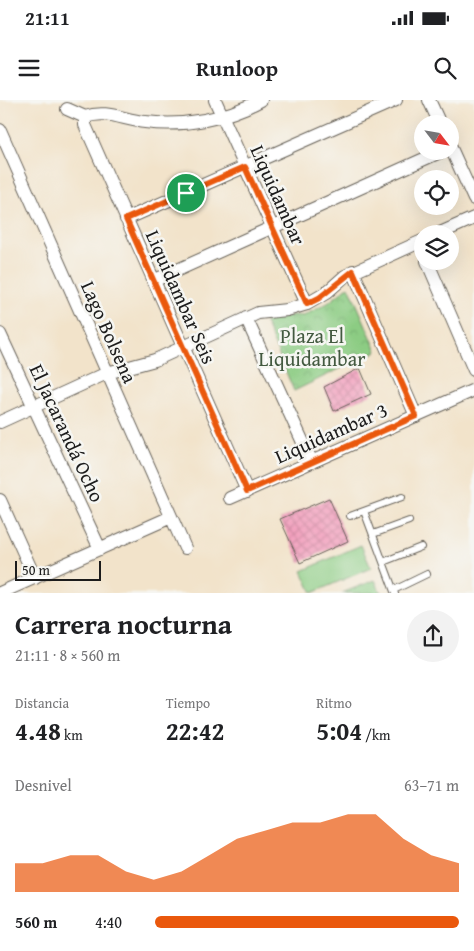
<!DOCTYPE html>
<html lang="es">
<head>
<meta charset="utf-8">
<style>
  :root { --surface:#fff; --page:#f2f2f2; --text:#202124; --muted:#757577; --accent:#ea580c }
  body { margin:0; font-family:"Gentium Book Plus",serif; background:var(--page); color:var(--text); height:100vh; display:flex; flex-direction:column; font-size:19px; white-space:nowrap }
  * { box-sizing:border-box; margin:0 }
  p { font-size:16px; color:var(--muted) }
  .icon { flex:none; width:28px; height:28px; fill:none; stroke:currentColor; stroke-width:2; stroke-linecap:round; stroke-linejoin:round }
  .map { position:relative; height:493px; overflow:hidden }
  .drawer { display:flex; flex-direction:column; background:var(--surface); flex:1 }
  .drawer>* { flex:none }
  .needle { width:32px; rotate:121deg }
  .controls { position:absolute; left:414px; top:15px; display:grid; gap:10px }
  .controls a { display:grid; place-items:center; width:45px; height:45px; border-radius:50%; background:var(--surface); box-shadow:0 5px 20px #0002; font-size:25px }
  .scale { position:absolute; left:15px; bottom:12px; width:86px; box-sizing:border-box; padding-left:5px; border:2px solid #1c1c1c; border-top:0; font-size:14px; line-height:18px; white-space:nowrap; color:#1c1c1c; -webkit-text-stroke:4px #f6f6f2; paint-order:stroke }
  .pin { position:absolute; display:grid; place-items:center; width:42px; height:42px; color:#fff; margin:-21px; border:2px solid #fff; border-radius:50%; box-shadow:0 1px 5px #0007 }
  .round { display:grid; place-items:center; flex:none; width:52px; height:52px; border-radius:26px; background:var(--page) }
  .summary { display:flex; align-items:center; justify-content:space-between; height:85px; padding:0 15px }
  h1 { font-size:28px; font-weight:700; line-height:38px }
  .metrics { display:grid; grid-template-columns:repeat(3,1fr); gap:8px; height:85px; padding:5px 15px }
  .metrics div { display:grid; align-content:center }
  .metrics b { font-size:25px; font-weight:700 }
  .metrics small { font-size:14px; font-weight:400 }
  .metrics p { font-size:14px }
  .chart { height:140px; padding:10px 15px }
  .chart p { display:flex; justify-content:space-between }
  .chart svg { width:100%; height:90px; margin-top:5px; fill:var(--accent); opacity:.7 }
  ul { padding:0 15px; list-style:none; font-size:16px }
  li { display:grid; grid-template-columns:80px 60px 1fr; align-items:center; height:38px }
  li i { height:12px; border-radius:6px; background:var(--accent) }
  .status { display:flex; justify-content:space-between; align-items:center; height:35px; padding:0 25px; background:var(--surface); direction:ltr }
  .status svg { height:14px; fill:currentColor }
  header { display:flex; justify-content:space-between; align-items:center; height:65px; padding:0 15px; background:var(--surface); font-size:22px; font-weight:700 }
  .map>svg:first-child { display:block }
  .park { fill:url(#park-crowns); stroke:#547450 }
  .pitch { fill:#8ccc83; stroke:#547450 }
  .building { fill:url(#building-cross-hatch) }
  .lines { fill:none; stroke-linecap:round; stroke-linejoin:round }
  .lane-casing { stroke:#676259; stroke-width:8 }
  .street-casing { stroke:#676259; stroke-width:14 }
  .lane { stroke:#fff; stroke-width:6 }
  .street { stroke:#fff; stroke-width:12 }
  .route-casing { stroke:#fff; stroke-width:10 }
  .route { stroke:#ea580c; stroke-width:6 }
  .labels { text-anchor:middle; stroke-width:5; stroke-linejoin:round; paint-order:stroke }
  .street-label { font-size:20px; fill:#1c1c1c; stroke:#f6f6f2 }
  .park-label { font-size:20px; fill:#435a40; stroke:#f6f6f2 }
</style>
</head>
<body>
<div class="status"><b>21:11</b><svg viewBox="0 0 49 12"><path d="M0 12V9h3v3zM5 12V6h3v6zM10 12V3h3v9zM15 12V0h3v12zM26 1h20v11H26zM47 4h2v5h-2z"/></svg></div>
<header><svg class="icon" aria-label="menu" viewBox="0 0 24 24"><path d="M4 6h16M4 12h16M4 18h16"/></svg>Runloop<svg class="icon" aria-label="search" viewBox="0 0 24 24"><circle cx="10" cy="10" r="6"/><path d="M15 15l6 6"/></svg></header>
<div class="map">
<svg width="474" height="494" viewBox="0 0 474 494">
  <defs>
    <pattern id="park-crowns" width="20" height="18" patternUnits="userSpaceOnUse" patternTransform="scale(1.25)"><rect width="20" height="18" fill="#8ccc83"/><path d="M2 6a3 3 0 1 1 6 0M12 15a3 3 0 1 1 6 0" fill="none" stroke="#78af71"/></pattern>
    <pattern id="building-cross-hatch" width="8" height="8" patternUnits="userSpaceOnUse" patternTransform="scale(1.25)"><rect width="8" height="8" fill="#f29cbb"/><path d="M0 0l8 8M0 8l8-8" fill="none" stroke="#cf86a0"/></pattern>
  </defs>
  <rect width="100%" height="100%" fill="#f6f6f2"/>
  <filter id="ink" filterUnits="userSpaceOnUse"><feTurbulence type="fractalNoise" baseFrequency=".02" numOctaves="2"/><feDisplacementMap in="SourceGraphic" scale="10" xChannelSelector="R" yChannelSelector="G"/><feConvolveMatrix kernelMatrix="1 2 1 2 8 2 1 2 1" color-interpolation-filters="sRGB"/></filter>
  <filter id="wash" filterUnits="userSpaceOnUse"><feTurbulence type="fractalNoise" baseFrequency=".0096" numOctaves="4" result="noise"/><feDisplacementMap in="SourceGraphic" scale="20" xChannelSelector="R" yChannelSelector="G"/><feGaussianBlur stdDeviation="1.12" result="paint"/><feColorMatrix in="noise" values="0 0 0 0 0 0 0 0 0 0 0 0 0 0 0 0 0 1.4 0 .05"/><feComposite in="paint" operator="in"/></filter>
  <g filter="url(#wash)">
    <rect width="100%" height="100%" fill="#f2e3ca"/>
    <path class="park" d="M349 186 377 251 294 291 265 222 293 215 303 216 328 203Z"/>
    <path class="pitch" d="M361 445 371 468 312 493 302 471Z
      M375 480 381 493H342Z"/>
    <g id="blocks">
      <path class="building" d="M360 268 371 294 334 311 324 287Z
        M329 398 348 441 300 463 280 419Z"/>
    </g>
  </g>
  <g filter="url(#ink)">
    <use href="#blocks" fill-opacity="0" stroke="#676259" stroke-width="1"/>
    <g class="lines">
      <g class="lane-casing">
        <path id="lane" d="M364 411 395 494
          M350 416 402 397
          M373 434 409 421
          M383 462 421 447
          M394 490 427 474"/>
      </g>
      <g class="street-casing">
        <path id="street" d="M215 0 307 204
          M429 0 440 24
          M67 9 85 17
          M85 17V25L247 391
          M85 17C107 9 123 20 145 22 184 27 226 19 261 0
          M0 30 185 448
          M450 46 474 99
          M126 119 396 0
          M438 134 474 118
          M427 161 474 270
          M353 171 416 316
          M153 181 442 51
          M246 218 312 362
          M0 234 100 449
          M0 322 107 273 155 260 258 213 287 210 307 204 326 193 345 176 422 141
          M230 398 474 290
          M0 400 35 478
          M0 493 171 417"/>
      </g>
      <use href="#lane" class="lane"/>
      <use href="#street" class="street"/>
    </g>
  </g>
  <g class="lines" filter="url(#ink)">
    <g class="route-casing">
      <path id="route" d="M245 67 307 204 319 198 353 171 416 316 247 391 126 119Z"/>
    </g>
    <use href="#route" class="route"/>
  </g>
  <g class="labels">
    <g class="street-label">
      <text transform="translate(278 95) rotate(66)" y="7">Liquidambar</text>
      <text transform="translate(181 197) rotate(66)" y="7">Liquidambar Seis</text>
      <text transform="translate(109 232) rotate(66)" y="7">Lago Bolsena</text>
      <text transform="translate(67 333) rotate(65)" y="7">El Jacarandá Ocho</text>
      <text transform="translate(331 333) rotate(-24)" y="7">Liquidambar 3</text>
    </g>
    <g class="park-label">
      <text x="312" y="243">Plaza El<tspan x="312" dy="23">Liquidambar</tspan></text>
    </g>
  </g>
</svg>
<div class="controls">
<a><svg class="needle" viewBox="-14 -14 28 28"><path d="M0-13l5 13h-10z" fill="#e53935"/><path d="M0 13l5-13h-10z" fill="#757577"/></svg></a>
<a><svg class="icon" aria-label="locate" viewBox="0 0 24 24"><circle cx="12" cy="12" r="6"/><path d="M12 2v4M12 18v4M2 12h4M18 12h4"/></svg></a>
<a><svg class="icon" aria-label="layers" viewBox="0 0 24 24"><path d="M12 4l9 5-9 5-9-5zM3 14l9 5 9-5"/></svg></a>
</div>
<div class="scale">50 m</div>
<div class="pin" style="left:186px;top:93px;background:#1e9e55"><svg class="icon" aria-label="arrive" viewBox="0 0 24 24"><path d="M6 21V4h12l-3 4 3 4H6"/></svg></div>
</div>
<section class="drawer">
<div class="summary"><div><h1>Carrera nocturna</h1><p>21:11 · 8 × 560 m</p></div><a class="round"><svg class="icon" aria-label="share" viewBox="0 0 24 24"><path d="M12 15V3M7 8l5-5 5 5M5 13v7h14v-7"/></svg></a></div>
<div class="metrics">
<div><p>Distancia</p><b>4.48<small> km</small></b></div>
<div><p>Tiempo</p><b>22:42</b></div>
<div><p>Ritmo</p><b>5:04<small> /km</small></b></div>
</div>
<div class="chart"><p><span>Desnivel</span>63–71 m</p>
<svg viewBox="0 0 160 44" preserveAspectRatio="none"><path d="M0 44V30L10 30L20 26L30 26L40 34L50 38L60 34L70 26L80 18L90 14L100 10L110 10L120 6L130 6L140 18L150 26L160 30V44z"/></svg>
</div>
<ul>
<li><b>560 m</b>4:40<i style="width:100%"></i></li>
</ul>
</section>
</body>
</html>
